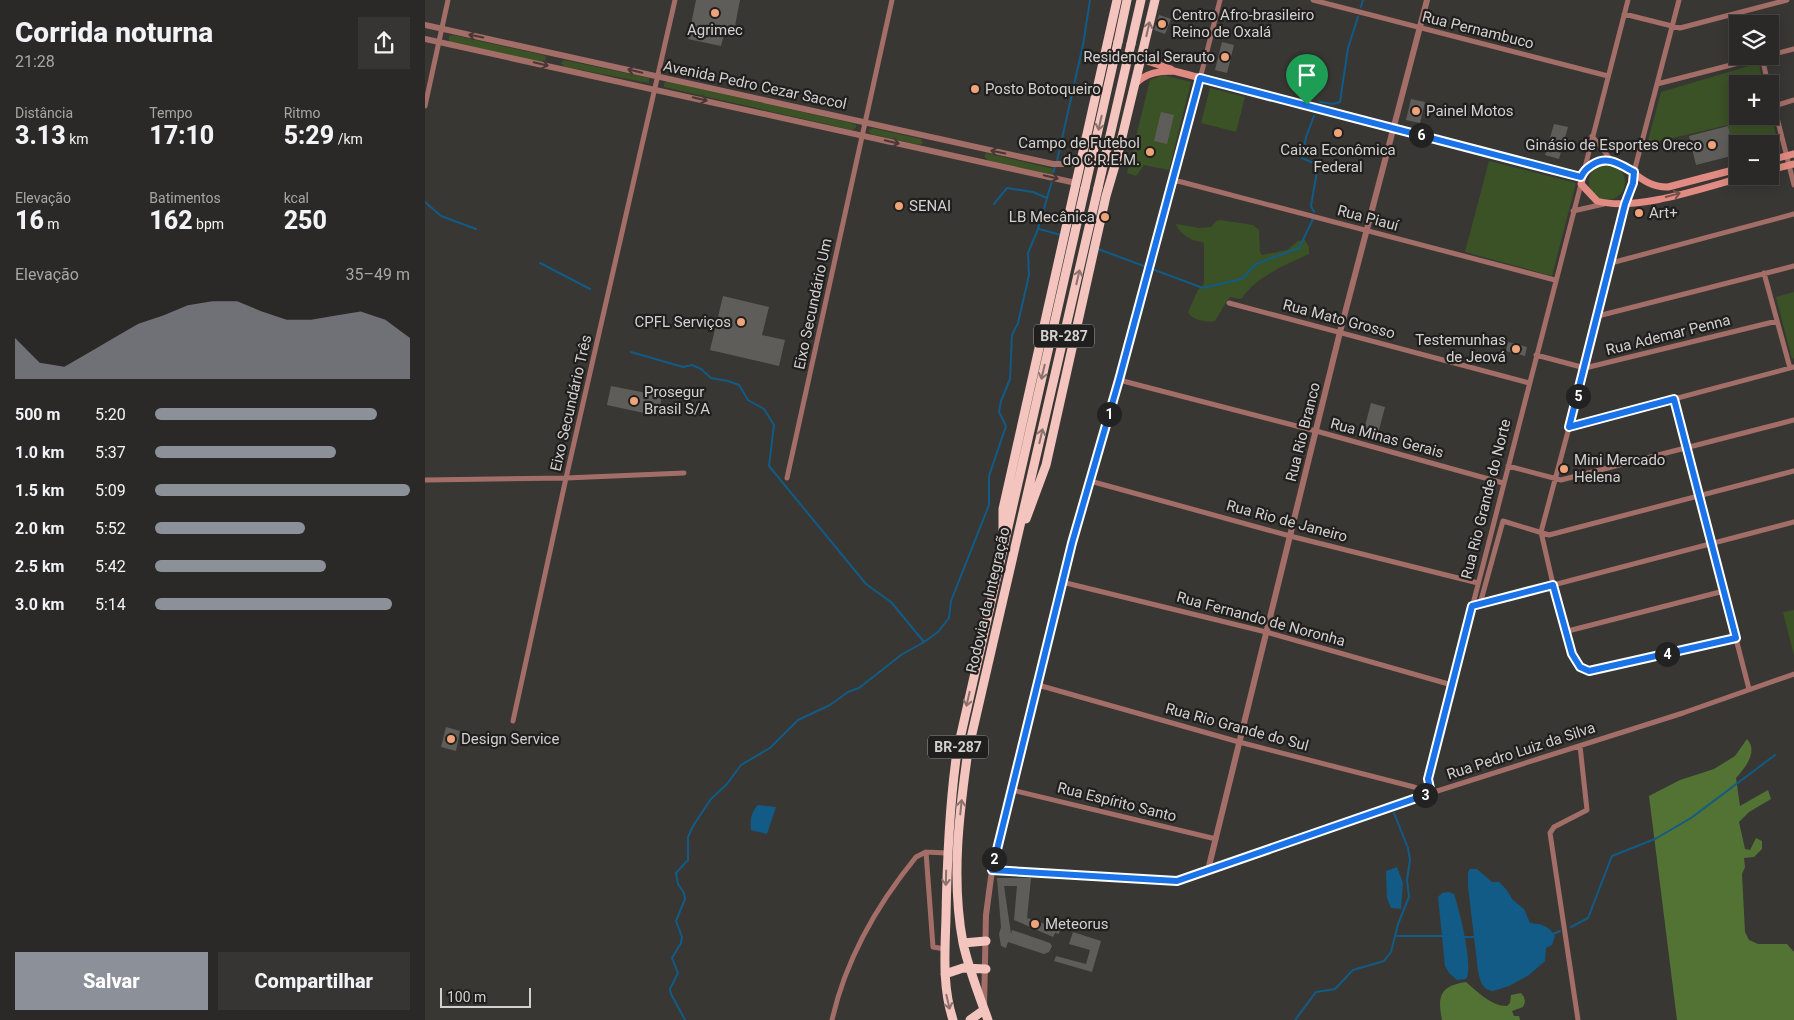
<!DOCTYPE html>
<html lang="pt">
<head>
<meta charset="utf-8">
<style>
  :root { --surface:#2b2927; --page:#373533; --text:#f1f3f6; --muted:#a6a6a7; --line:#474544; --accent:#8c9099 }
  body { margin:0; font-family:Roboto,sans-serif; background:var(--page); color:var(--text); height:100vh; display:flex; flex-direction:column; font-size:19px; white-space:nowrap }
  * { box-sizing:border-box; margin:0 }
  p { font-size:16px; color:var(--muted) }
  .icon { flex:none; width:28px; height:28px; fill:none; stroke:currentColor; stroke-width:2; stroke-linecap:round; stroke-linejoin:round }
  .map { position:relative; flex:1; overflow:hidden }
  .sheet { display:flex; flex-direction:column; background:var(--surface); width:425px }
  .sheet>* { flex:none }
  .buttons { position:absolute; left:1304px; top:15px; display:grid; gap:10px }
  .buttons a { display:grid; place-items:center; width:50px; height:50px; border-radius:0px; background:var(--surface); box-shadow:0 2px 12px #0003,0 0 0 1px var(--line); font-size:25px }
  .scale { position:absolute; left:15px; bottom:12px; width:91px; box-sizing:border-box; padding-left:5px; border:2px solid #d2d1cf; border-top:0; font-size:14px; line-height:18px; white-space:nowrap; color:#d2d1cf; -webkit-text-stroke:4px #201f1d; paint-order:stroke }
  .pin { position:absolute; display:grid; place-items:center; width:42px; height:42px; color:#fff; margin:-51px -21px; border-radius:50% 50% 50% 0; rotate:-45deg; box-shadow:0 0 5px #0007 }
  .pin .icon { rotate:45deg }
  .km { position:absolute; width:25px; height:25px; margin:-12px; border-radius:50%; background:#222; color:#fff; font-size:14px; line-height:25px; text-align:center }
  .round { display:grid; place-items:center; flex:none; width:52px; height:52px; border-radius:0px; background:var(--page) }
  .headline { display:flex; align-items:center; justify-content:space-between; height:85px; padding:0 15px }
  h1 { font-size:28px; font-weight:800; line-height:38px }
  .metrics { display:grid; grid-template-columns:repeat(3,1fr); gap:8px; height:85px; padding:5px 15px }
  .metrics div { display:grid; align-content:center }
  .metrics b { font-size:25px; font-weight:800 }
  .metrics small { font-size:14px; font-weight:400 }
  .metrics p { font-size:14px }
  .chart { height:140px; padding:10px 15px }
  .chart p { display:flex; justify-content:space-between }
  .chart svg { width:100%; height:90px; margin-top:5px; fill:var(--accent); opacity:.7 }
  .button { display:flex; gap:10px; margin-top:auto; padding:10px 15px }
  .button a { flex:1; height:58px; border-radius:0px; background:var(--accent); color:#fff; font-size:20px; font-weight:800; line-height:58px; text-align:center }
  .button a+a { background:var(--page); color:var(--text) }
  ul { padding:0 15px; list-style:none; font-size:16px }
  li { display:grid; grid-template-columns:80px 60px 1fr; align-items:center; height:38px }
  li i { height:12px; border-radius:6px; background:var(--accent) }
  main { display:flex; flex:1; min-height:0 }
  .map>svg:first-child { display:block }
  .green { fill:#3b5126 }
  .forest { fill:#537335 }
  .water { fill:#115b86 }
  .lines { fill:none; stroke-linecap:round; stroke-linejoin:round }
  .stream { stroke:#115b86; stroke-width:2 }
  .building { fill:#5f5d5a }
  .minor { stroke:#a46e68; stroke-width:5 }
  .tertiary { stroke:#a46e68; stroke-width:6 }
  .secondary { stroke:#e18b82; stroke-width:7 }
  .trunk { stroke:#f4c4be; stroke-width:9 }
  .trunk-bridge { stroke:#f4c4be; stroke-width:9 }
  .oneway { stroke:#8a726e }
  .oneway2 { stroke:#483734 }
  .oneway3 { stroke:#77504a }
  .route-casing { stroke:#fff; stroke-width:10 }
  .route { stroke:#1a73e8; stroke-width:6 }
  .poi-dot { fill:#efa378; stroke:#201f1d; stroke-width:2 }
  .labels { text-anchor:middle; stroke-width:4.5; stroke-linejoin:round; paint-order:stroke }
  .shield { fill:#201f1d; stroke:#9d9c9a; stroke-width:1 }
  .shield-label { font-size:14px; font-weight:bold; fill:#d2d1cf }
  .poi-label { font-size:15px; fill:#d2d1cf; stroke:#201f1d; text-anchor:start }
  .street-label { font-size:15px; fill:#d2d1cf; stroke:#201f1d }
</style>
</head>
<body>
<main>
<section class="sheet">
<div class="headline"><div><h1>Corrida noturna</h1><p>21:28</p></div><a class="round"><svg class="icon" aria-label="share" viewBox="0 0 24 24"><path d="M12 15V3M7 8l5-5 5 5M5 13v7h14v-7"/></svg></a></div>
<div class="metrics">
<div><p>Distância</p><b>3.13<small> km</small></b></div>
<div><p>Tempo</p><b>17:10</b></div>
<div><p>Ritmo</p><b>5:29<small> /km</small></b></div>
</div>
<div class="metrics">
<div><p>Elevação</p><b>16<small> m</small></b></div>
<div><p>Batimentos</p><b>162<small> bpm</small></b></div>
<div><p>kcal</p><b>250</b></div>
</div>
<div class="chart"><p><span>Elevação</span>35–49 m</p>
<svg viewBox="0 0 160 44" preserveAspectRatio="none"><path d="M0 44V24L10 36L20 38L30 31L40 24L50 17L60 13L70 8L80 6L90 6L100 11L110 15L120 15L130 13L140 11L150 15L160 24V44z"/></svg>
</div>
<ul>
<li><b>500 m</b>5:20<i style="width:87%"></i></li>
<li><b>1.0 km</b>5:37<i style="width:71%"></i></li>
<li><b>1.5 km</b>5:09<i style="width:100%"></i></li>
<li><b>2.0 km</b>5:52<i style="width:59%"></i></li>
<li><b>2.5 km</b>5:42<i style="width:67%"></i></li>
<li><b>3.0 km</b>5:14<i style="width:93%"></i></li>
</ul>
<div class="button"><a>Salvar</a><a>Compartilhar</a></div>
</section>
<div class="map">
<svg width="1369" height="1020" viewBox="0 0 1369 1020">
  <rect width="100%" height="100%" fill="#393734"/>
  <path class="green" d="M28 35 118 55 121 57 120 61 118 63 24 42V36Z
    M139 60 224 78V83L140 67 136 63Z
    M1334 63 1338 84H1312V116H1345V111L1353 144 1345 146V144H1312V155H1310L1303 125 1222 144 1236 92Z
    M738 75 766 82 744 170 719 165 711 176 702 173 725 80Z
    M241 81 426 123 431 125V128L427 130 239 87V84Z
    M785 88 820 97 811 132 776 123Z
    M447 128 496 139 498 143 495 145 446 134 443 131Z
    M561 153 629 169 628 175 562 160 559 156Z
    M1064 161 1151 183 1127 276 1040 252Z
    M1164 182a18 18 0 1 1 36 0a18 18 0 1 1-36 0Z
    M795 220 828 225 834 230 835 252 837 255 862 250 873 241 880 240 884 247V254C860 265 832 276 817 298L814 299 806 297 803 299 790 321C783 323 766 320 763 312L773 290 779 284V245L778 242C768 242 753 233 751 224L774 228 786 227 791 221Z
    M1369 292V358L1367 359 1351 297Z
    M1369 610V656L1358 612Z"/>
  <path class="forest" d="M1322 739C1334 752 1319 769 1311 778L1315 806 1343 790 1346 799 1324 812 1314 822 1320 849 1325 850 1331 838 1337 841V849L1329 857 1319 858 1320 867 1317 874 1320 932 1324 940 1333 944H1362L1369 952V1020H1252L1224 796 1255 780 1289 769 1310 756Z
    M1041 982C1053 992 1066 1006 1082 1006L1085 1003 1086 995 1096 993 1099 997 1100 1002 1098 1007 1087 1011 1089 1016H1094L1095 1020H1017C1012 995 1016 986 1041 982Z"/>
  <path class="water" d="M333 805 351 807 342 834 326 830C325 820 326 812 333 805Z
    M972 867 978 883 976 909 966 908 962 898 961 871Z
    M1045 869H1052L1067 882H1074L1081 889 1088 900 1099 909 1105 923C1118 924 1124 926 1130 936L1127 945 1121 948 1120 961 1104 975 1084 986 1068 991C1057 990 1055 980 1053 971L1043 886V872Z
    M1024 892 1029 894C1034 909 1049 967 1041 979L1032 980 1024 973 1020 966 1013 897 1017 893Z"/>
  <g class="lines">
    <path class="stream" d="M936 7 938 0
      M895 102 908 104 915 102 923 48 933 17
      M632 161 658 45 665 0
      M628 176 630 166
      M622 198 627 181
      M0 202 16 216 51 229
      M889 212 886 206 893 165 877 158 881 137 889 116
      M614 229 636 235
      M673 249 778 288 817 279 831 264 874 248 888 219
      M115 263 165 289
      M206 352 258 367 267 365 276 369 286 378 303 381 314 385 323 400 339 409 349 425 344 466 441 584 466 602 499 642
      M1146 927 1163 918 1187 856 1230 839 1266 818 1350 755
      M1128 934 1135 931
      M972 936H1018
      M1037 937H1050
      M260 1020 246 994 245 989 253 973 247 958 256 943 257 937 251 921 260 899 259 893 253 884 251 873 263 860V837L268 826 286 799 302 784 316 765 345 748 373 720 405 705 423 692 434 688 476 655 499 642 513 632 524 618 526 601 564 505V476L581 426 574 412 576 401 585 379 587 335 593 323 604 275 603 253 613 229 622 198 608 192 582 188 569 204
      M870 1020 891 992 910 989 928 970 959 961 966 952 973 924 984 897 982 880 985 860 983 848 969 813"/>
  </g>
  <path class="building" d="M271 0H315L310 26H306L304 35 299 34 296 46 263 39Z
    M734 15 746 19 740 34 729 30Z
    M797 42 809 45 802 73 790 70Z
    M986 99 1000 102 995 123 981 120Z
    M736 112 749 115 742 144 729 141Z
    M1129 124 1143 127 1134 159 1120 155Z
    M1303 126 1310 155 1271 165 1264 136Z
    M298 296 344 307 337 335 360 340 354 366 285 350Z
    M1083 342 1102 347 1100 356 1081 351Z
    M186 386 237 396 233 416 182 405Z
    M946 403 960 407 953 434 939 430Z
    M21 727 35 731 31 751 16 747Z
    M572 878H606L602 918 635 929 634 934 630 933 628 937 589 920 592 886H579L586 934 587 930 625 943 627 946 624 952 619 954 583 942 581 948 576 946 574 934 576 927Z
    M648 932 676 941 667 972 629 961 631 956 661 964 665 950 644 944Z"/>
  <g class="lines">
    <path class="minor" d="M888 0 1183 76
      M1199 14 1255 28 1362 0
      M1345 55 1369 49
      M1337 57 1343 84
      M1232 84 1341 56
      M1345 90 1369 185
      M0 106 23 0
      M1349 106 1369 100
      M1167 136 1186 160
      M1159 171 1203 0
      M1209 172 1254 0
      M749 180 1130 280
      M1200 204 1160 368 1116 532 1139 632 1147 653 1155 667 1164 671 1311 638
      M1148 211 1179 204
      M1186 263 1369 214
      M1339 273 1365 368
      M804 303 1104 383
      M1173 316 1369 266
      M1111 355 1160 368 1352 321
      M694 380 891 431 1078 483
      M1249 399 1324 689
      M1144 427 1369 367
      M1083 466 1136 480 1369 420
      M362 478 467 0
      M0 480 141 478 259 473
      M665 481 865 536 1053 583
      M637 582 841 632 1027 685
      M1055 604 1078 521 1124 535 1369 471
      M1052 605 1369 522
      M1139 632 1299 591
      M613 685 814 742 989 787 1005 793
      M88 721 141 478 250 0
      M587 790 791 839
      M1006 793 1003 779 1156 184
      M501 852 508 947 520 949
      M567 870 647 543 751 174 795 0
      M783 870 1006 793 1258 713 1369 674
      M407 1020C421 958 451 906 491 857L501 852 521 853
      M1153 1020 1125 833 1129 827 1162 810 1155 746"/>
    <path class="tertiary" d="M0 25 628 164H656
      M0 39 651 183
      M559 1007 561 915 567 870 752 881 783 870 915 332 1002 0"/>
    <path class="secondary" d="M716 59 746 69
      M710 84C721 73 733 71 749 71L1156 177
      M1345 160 1369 154
      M1312 169 1243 187C1205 188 1201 142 1159 171L1156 184 1172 201C1212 212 1281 187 1322 176
      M1345 170 1369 164
      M1200 204 1208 183 1209 172"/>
    <path class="trunk" d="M693 42 702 0
      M706 44 716 0
      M601 519 621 465 681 196 691 162 730 0
      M578 530V509L692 0
      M538 943 561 941
      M520 974 538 968 561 969
      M528 1020C517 986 520 952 521 917 522 861 524 807 532 752L660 188
      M545 1020 559 1010
      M563 1020C554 995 544 970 538 943 526 880 534 814 543 751L673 188"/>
    <path class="trunk-bridge" d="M660 188 693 42
      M673 188 706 44"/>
  </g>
  <defs><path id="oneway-shaft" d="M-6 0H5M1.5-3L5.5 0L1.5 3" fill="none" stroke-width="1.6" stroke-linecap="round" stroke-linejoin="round" transform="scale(1.25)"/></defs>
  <g class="oneway">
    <use href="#oneway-shaft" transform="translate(723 29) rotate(-77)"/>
    <use href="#oneway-shaft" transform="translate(675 123) rotate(103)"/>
    <use href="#oneway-shaft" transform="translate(653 277) rotate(-77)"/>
    <use href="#oneway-shaft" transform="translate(618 372) rotate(103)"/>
    <use href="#oneway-shaft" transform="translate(616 436) rotate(-77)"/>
    <use href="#oneway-shaft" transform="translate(543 699) rotate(103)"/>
    <use href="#oneway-shaft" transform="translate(536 807) rotate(-84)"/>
    <use href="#oneway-shaft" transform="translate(521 878) rotate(91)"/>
    <use href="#oneway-shaft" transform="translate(523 1002) rotate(77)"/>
  </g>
  <g class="oneway2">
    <use href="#oneway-shaft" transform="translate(51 36) rotate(-168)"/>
    <use href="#oneway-shaft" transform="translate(116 64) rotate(13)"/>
    <use href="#oneway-shaft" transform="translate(210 71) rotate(-167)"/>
    <use href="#oneway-shaft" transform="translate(275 99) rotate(13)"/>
    <use href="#oneway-shaft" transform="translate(467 142) rotate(13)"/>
    <use href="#oneway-shaft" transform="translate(573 152) rotate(-168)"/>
    <use href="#oneway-shaft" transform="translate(626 177) rotate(13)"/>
  </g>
  <use class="oneway3" href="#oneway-shaft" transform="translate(1248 195) rotate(-15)"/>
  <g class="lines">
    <g class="route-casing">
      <path id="route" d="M775 78 1152 176 1156 177C1159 171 1161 169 1167 165 1182 155 1194 164 1209 172L1208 183 1200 204 1144 427 1249 399 1311 638 1164 671 1155 667 1147 654 1128 585 1047 606 1003 779 1006 793 752 881 567 870 647 543 694 380Z"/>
    </g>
    <use href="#route" class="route"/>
  </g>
  <g class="poi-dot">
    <circle cx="290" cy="13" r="5"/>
    <circle cx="737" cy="24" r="5"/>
    <circle cx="800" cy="57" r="5"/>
    <circle cx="550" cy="89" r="5"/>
    <circle cx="991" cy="111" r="5"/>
    <circle cx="913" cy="133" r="5"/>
    <circle cx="1287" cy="145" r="5"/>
    <circle cx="725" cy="152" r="5"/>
    <circle cx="474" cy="206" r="5"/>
    <circle cx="1214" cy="213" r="5"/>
    <circle cx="680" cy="217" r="5"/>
    <circle cx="316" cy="322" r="5"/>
    <circle cx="1091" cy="349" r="5"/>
    <circle cx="209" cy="401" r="5"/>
    <circle cx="1139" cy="469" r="5"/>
    <circle cx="26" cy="739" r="5"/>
    <circle cx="610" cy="924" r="5"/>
  </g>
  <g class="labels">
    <g class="shield">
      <rect x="609" y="324.5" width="60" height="23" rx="4"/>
      <rect x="503" y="735.5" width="60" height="23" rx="4"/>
    </g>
    <g class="shield-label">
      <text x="639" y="341">BR-287</text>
      <text x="533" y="752">BR-287</text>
    </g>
    <g class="poi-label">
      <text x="747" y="20">Centro Afro-brasileiro<tspan x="747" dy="17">Reino de Oxalá</tspan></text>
      <text x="290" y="35" text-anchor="middle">Agrimec</text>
      <text x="790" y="62" text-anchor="end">Residencial Serauto</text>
      <text x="560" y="94">Posto Botoqueiro</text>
      <text x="1001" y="116">Painel Motos</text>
      <text x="715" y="148" text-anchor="end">Campo de Futebol<tspan x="715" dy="17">do C.R.E.M.</tspan></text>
      <text x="1277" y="150" text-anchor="end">Ginásio de Esportes Oreco</text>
      <text x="913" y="155" text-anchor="middle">Caixa Econômica<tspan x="913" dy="17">Federal</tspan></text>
      <text x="484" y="211">SENAI</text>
      <text x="1224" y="218">Art+</text>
      <text x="670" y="222" text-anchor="end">LB Mecânica</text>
      <text x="306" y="327" text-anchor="end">CPFL Serviços</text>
      <text x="1081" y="345" text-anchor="end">Testemunhas<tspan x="1081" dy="17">de Jeová</tspan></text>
      <text x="219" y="397">Prosegur<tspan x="219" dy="17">Brasil S/A</tspan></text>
      <text x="1149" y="465">Mini Mercado<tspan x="1149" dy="17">Helena</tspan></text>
      <text x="36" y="744">Design Service</text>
      <text x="620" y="929">Meteorus</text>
    </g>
    <g class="street-label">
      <text transform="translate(1053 30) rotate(14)" y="5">Rua Pernambuco</text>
      <text transform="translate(330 85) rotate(12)" y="5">Avenida Pedro Cezar Saccol</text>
      <text transform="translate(943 218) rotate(15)" y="5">Rua Piauí</text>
      <text transform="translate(388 304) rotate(-78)" y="5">Eixo Secundário Um</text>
      <text transform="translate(914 319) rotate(15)" y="5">Rua Mato Grosso</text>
      <text transform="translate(1243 335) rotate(-14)" y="5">Rua Ademar Penna</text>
      <text transform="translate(146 403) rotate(-77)" y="5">Eixo Secundário Três</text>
      <text transform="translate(878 432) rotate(-76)" y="5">Rua Rio Branco</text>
      <text transform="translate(962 438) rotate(15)" y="5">Rua Minas Gerais</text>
      <text transform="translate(1061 499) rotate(-76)" y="5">Rua Rio Grande do Norte</text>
      <text transform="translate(862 521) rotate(15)" y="5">Rua Rio de Janeiro</text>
      <text transform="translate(563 600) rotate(-77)" y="5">Rodovia da Integração</text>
      <text transform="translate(836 619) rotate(15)" y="5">Rua Fernando de Noronha</text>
      <text transform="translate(812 727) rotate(15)" y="5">Rua Rio Grande do Sul</text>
      <text transform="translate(1096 751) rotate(-18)" y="5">Rua Pedro Luiz da Silva</text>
      <text transform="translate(692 802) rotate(14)" y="5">Rua Espírito Santo</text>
    </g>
  </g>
</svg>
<div class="buttons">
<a><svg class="icon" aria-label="layers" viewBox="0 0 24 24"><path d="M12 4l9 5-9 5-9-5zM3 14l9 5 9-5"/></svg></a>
<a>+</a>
<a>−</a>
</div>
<div class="scale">100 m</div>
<div class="pin" style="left:882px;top:105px;background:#1e9e55"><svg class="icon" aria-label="arrive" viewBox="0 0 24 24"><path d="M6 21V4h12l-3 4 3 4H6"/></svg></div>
<b class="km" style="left:684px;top:414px">1</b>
<b class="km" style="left:569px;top:859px">2</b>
<b class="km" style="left:1000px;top:795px">3</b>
<b class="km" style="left:1242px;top:654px">4</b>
<b class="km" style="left:1153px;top:396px">5</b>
<b class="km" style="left:996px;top:135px">6</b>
</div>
</main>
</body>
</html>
